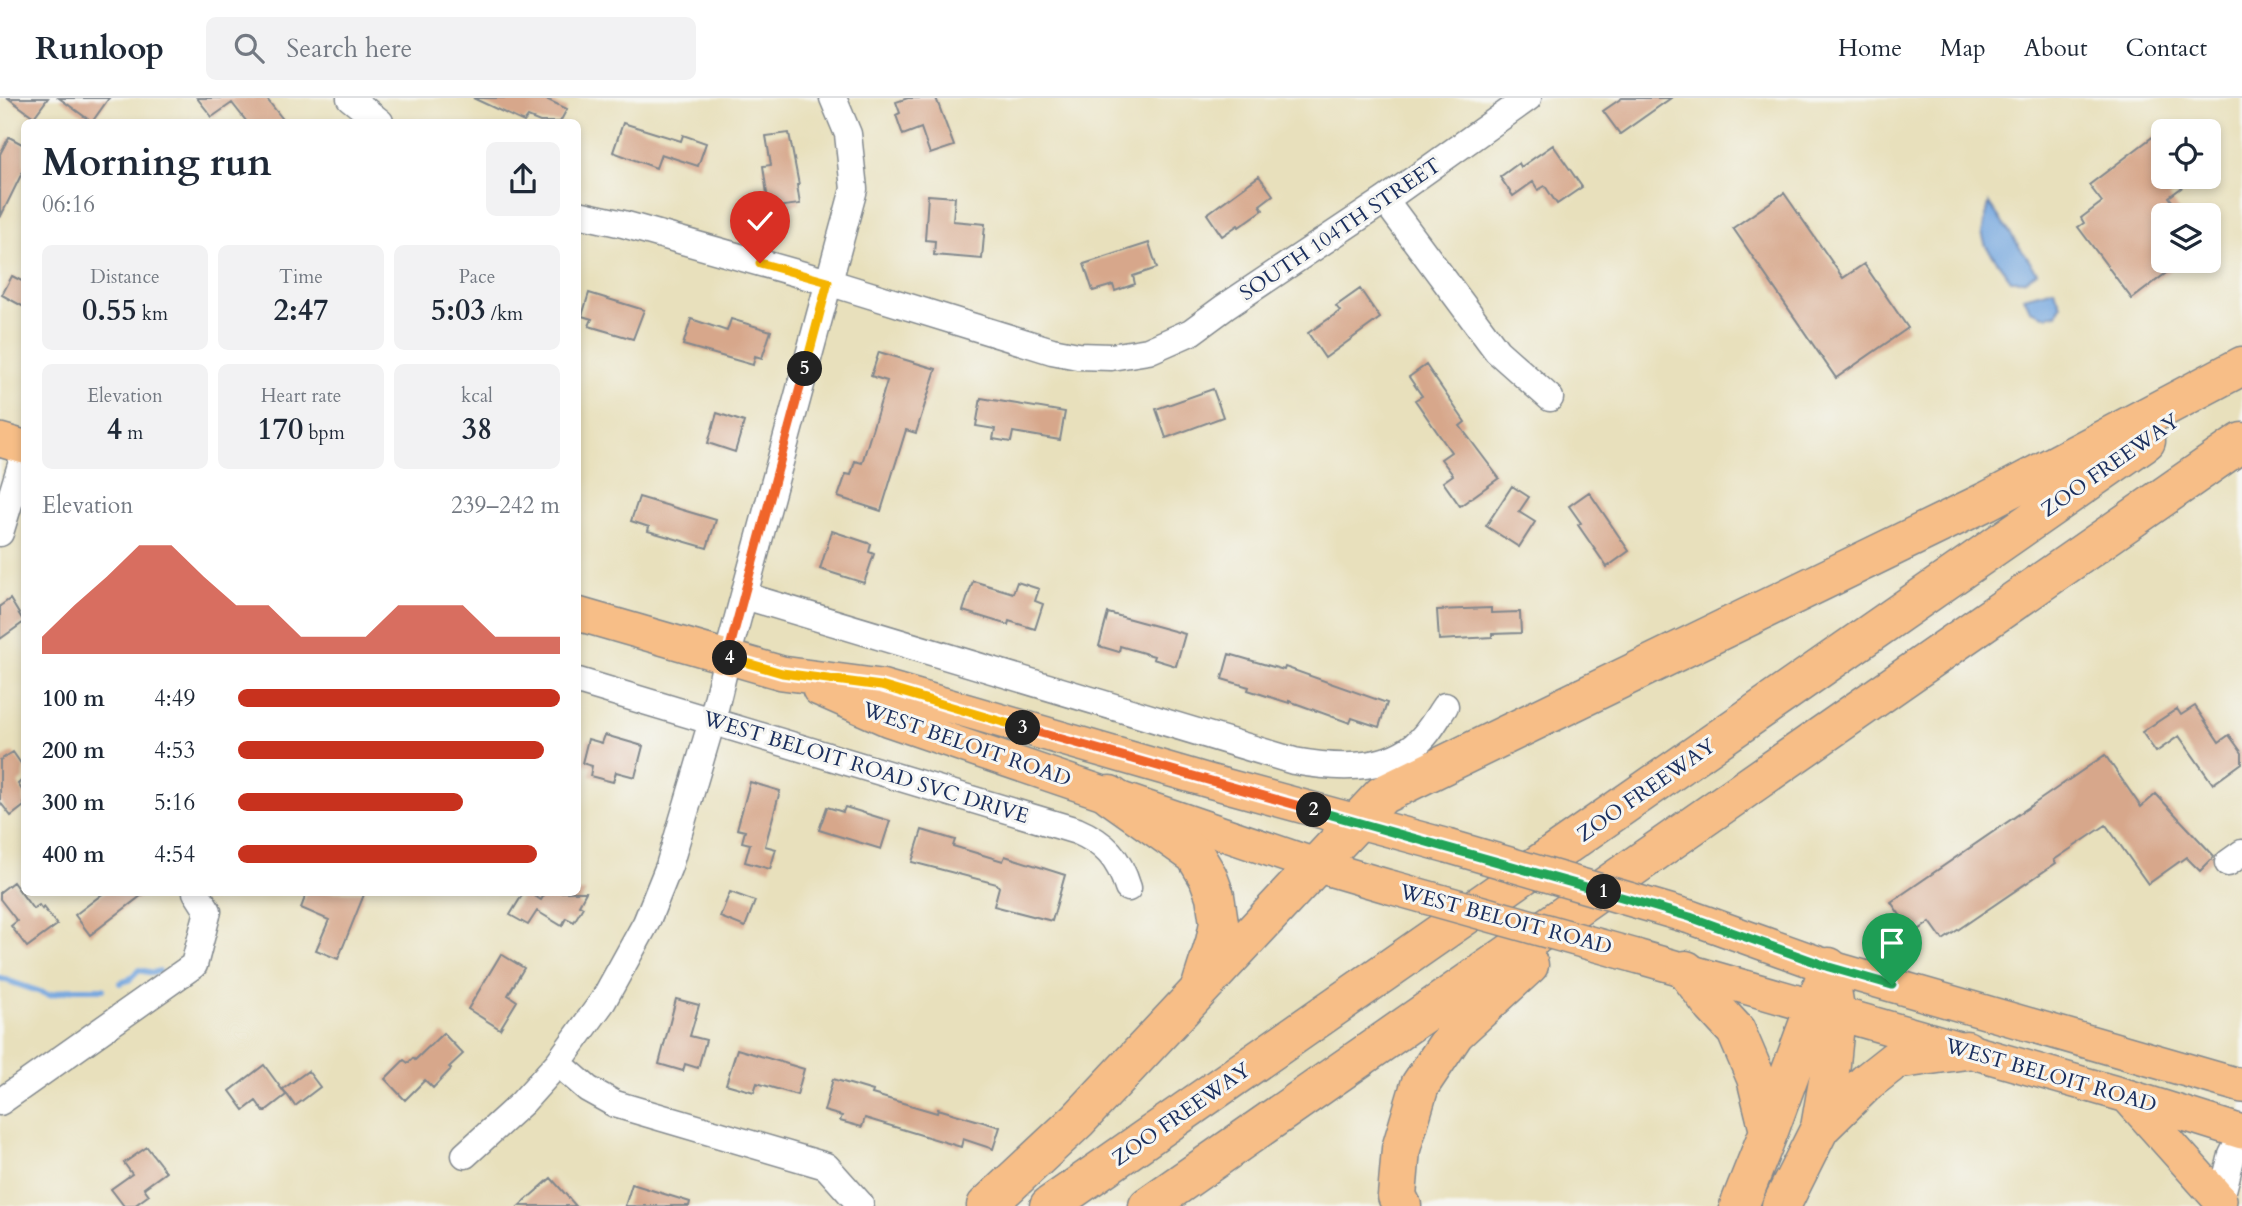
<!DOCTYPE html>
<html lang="en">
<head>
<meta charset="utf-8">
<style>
  :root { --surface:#fff; --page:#f2f2f3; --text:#1f2937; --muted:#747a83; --line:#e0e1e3; --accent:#c8321e }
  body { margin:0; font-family:Cardo,serif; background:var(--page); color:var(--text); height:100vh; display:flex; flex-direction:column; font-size:26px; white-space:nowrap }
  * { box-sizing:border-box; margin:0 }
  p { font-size:23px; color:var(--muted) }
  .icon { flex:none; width:38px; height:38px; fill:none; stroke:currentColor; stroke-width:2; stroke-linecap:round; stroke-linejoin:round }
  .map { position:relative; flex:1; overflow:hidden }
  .details { position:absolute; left:21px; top:21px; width:560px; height:777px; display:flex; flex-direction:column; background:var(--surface); border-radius:10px; box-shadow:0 4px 10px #0003 }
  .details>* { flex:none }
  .buttons { position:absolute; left:2151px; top:21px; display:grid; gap:14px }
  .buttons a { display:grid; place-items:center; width:70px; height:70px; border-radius:10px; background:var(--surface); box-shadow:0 4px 10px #0003; font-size:35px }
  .pin { position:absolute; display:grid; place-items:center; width:60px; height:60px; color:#fff; margin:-72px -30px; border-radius:50% 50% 50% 0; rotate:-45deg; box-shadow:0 0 7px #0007 }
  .pin .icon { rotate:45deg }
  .km { position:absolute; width:35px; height:35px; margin:-18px; border-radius:50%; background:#222; color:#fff; font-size:19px; line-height:35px; text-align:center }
  .round { display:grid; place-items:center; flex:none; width:74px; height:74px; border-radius:10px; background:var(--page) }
  .summary { display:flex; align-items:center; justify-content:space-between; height:119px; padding:0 21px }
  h1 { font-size:38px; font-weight:600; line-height:52px }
  .figures { display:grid; grid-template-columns:repeat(3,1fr); gap:10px; height:119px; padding:7px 21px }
  .figures div { display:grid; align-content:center; border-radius:10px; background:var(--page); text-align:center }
  .figures b { font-size:30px; font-weight:600 }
  .figures small { font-size:19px; font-weight:400 }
  .figures p { font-size:19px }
  .chart { height:196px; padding:14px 21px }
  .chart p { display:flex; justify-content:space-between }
  .chart svg { width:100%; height:126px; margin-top:7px; fill:var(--accent); opacity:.7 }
  ul { padding:0 21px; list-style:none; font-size:23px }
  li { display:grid; grid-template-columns:112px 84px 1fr; align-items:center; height:52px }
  li i { height:18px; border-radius:9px; background:var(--accent) }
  header { display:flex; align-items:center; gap:42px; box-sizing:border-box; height:98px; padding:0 35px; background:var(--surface); border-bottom:2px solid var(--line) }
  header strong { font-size:33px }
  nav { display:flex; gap:38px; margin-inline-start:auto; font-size:24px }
  .search { width:490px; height:63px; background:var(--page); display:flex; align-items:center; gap:18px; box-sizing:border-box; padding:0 24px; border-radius:10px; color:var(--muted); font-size:26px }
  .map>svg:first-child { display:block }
  .water { fill:#72a5de; stroke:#466a9e; stroke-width:2 }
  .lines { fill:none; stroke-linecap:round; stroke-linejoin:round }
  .stream { stroke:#72a5de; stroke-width:6 }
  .building { fill:#d7a78b }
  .minor-casing { stroke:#82888d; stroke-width:29 }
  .major-casing { stroke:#82888d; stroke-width:36 }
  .highway-casing { stroke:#82888d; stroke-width:41 }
  .minor { stroke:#fff; stroke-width:26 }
  .major { stroke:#f7be87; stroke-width:33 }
  .highway { stroke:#f7be87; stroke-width:38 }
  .major-bridge-casing { stroke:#82888d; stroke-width:36; stroke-linecap:butt }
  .major-bridge { stroke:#f7be87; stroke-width:33 }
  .split-1-casing { stroke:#fff; stroke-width:14 }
  .split-2-casing { stroke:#fff; stroke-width:14 }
  .split-3-casing { stroke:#fff; stroke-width:14 }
  .split-4-casing { stroke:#fff; stroke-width:14 }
  .split-5-casing { stroke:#fff; stroke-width:14 }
  .split-6-casing { stroke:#fff; stroke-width:14 }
  .split-1 { stroke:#22a559; stroke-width:9 }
  .split-2 { stroke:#22a559; stroke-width:9 }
  .split-3 { stroke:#f0652b; stroke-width:9 }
  .split-4 { stroke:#f5b400; stroke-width:9 }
  .split-5 { stroke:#f0652b; stroke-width:9 }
  .split-6 { stroke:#f5b400; stroke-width:9 }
  .labels { text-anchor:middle; stroke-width:6; stroke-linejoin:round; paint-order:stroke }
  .street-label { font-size:21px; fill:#1b2f5e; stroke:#f6f6f2 }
</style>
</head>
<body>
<header>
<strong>Runloop</strong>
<div class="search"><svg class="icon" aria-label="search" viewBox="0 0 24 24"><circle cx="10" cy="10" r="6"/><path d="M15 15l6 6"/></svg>Search here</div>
<nav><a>Home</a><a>Map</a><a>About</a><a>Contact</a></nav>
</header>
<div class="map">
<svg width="2242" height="1108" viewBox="0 0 2242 1108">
  <rect width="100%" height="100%" fill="#f6f6f2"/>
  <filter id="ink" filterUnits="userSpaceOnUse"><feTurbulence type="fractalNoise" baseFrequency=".0143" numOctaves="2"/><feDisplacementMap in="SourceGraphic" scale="14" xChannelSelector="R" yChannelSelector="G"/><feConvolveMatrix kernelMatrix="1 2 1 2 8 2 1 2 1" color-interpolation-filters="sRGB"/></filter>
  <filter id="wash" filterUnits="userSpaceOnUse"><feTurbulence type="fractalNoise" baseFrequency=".00686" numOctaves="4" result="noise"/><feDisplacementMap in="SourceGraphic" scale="28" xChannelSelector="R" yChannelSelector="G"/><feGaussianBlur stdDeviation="1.57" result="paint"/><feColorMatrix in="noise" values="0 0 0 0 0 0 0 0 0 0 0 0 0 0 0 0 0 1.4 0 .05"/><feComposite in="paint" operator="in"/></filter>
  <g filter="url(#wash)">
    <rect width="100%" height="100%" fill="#e8e0bc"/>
    <path class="water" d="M1989 105 2037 174 2025 182H2011L1986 148 1982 135Z
      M2054 191 2061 207 2057 216 2046 218 2030 212 2024 199Z"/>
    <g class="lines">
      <path class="stream" d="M0 880 49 897 73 891H103
        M120 885 129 882 139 872 153 875 159 873"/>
    </g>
    <g id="blocks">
      <path class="building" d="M8 0H48L34 19Z
        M59 0H109L92 24Z
        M197 0H266L285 24H247L232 5 212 19Z
        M473 0H544L567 11 560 24H540L528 19 524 24Z
        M908 0H936L954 48 930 56 921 30 903 37 896 17 900 15 896 4Z
        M1622 0H1671L1620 36 1603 13Z
        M623 25 681 43 683 37 706 45 698 68 661 56 656 70 613 54Z
        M2163 31V79H2196L2169 99 2183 117H2163V163H2182L2132 201 2078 129 2084 125 2081 120 2102 104 2089 87Z
        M789 35 799 87H797L800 106 769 110 763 68 771 67 766 38Z
        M9 39 24 47V71L0 120V56Z
        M1553 47 1582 89 1557 106 1545 88 1538 92 1533 84 1513 98 1500 79 1519 65 1521 69Z
        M1259 78 1273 97 1260 107 1263 112 1239 129 1238 127 1222 138 1207 116Z
        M1784 95 1843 180 1864 166 1908 230 1836 280 1733 130Z
        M928 97 955 99 953 123 985 126 982 161 934 157 935 143 925 142Z
        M1149 145 1157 170 1133 178 1135 186 1115 193 1113 187 1093 193 1084 166Z
        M12 178 24 184V209L2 197Z
        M1360 191 1380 220 1325 260 1308 235 1340 213 1336 208Z
        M589 195 644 212 633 241 589 228 592 221 582 218Z
        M691 221 727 233 731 221 771 233 762 260 755 258 753 267 683 247Z
        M879 254 936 271 916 335 906 332 881 413 838 399 846 376 851 377 855 363 862 365 887 283 871 278Z
        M1426 267 1465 324 1460 328 1499 380 1460 408 1443 384 1453 377 1441 361 1451 354 1415 302 1422 298 1409 279Z
        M1213 291 1223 319 1166 340 1156 311Z
        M981 300 1065 314 1060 342 1013 334 1011 344 993 341 995 331 976 328Z
        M717 315 744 324 735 354 708 345Z
        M1512 388 1529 399 1519 414 1535 424 1519 449 1486 428Z
        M1589 394 1629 453 1607 469 1578 427 1581 425 1569 408Z
        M639 399 716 422 707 450 648 433 649 429 631 423Z
        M832 433 871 446 869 454 874 456 864 485 820 471Z
        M973 483 1013 495 1017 484 1039 491 1035 503 1043 506 1035 531 1009 523 1008 527 963 513Z
        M10 501 24 524 0 541V508Z
        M1491 510V515L1520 514 1521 535 1492 536V539L1439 542 1437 512Z
        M1108 515 1185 536 1176 568 1153 561 1154 558 1120 548 1119 554 1099 548Z
        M1229 556 1284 572 1285 569 1387 605 1379 629 1352 620 1350 625 1289 603V605L1248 592 1249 589 1222 581Z
        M2195 608 2219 644 2229 637 2242 655V665L2213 686 2179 638 2156 654 2142 634 2177 611 2181 617Z
        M605 637 643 648 635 679 616 674 613 684 590 678 592 668 582 665 588 641 602 645Z
        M13 654 24 670V680L18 686 24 695V708L11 718 0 704V662Z
        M2105 657 2141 709 2156 696 2214 758 2213 760 2200 773 2186 759 2148 786 2106 727 2054 762 2056 765 1943 842 1930 824 1913 836 1891 804Z
        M750 684 780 693 765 748 776 751 770 771 745 764 750 746 742 744 745 733 737 731Z
        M827 709 843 714 845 709 890 723 881 751 819 732Z
        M922 732 955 742 953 748 1003 763 1005 758 1065 777 1052 823 994 808 999 789 997 786 912 764Z
        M13 784 33 811 39 807 42 811 43 809 57 827 27 849 11 828 17 823 0 801V794Z
        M105 794H146L90 837 75 817Z
        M307 794H365L338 861 316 852 329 822 301 810Z
        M524 794H528L541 802 546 794H586L579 807 583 809 574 824 566 820 562 828 537 813 528 827 510 817Z
        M730 794 755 803 745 829 720 819Z
        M501 856 524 870 508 897 517 903 500 931 468 911Z
        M676 901 699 907 690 938 706 942 698 970 685 966 683 973 659 966Z
        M443 935 463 956 449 969 451 971 433 990 425 982 405 1002 385 981 404 962 408 965 413 960 415 962Z
        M737 951 804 971 797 997 757 985 754 994 726 986Z
        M264 967 286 997 264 1014 256 1003 244 1012 230 993Z
        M308 973 320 989 295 1008 283 991Z
        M833 981 873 993 872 996 937 1015 938 1011 1000 1029 993 1051 963 1041 961 1049 865 1020 862 1029 840 1023 842 1018 824 1013Z
        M147 1049 166 1074 144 1090 149 1097 134 1108H124L111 1091 132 1076 124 1065Z
        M551 1080 576 1108H519Z
        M632 1086 690 1104 689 1108H625Z"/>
    </g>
  </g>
  <g filter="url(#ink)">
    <use href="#blocks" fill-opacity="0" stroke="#82888d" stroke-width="2"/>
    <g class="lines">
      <g class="minor-casing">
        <path id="minor" d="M350 0 380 24
          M1385 102 1497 253 1550 300
          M578 116 623 126 828 184 1052 253 1078 258 1111 259 1148 253 1191 234 1225 209 1385 102 1528 0
          M0 435 24 357
          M745 498 1294 663C1333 670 1382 674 1415 647 1428 637 1436 621 1445 608
          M578 583 1077 733C1105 745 1119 760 1128 790
          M2228 765 2242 755
          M558 965 588 991 615 1006 826 1068 860 1106
          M0 1004 194 867 208 813 196 794
          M465 1057 522 1005 558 965 603 903 646 825 669 768 712 623 727 560 854 91 848 36 833 0
          M2219 1108 2232 1057 2242 1038"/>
      </g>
      <g class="major-casing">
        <path id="major" d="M0 342 24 349
          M578 516 782 575 881 588 1209 683 1448 748
          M819 591 889 622 1315 767 1390 789
          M1690 819 1829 869 2242 988
          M1636 858 2127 998 2242 1034
          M2127 998 2220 1102"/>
      </g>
      <g class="highway-casing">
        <path id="highway" d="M1110 697 1195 757 1208 779 1215 798 1219 825 1215 844 1202 885
          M1686 872 1713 908 1736 933 1756 980 1769 1033
          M1820 1030 1867 984 1895 962 1966 952
          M986 1108 1078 1022 1382 697 1987 403 2242 268
          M1049 1108 2146 343
          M1148 1108 2242 344
          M1402 1108 1397 1098 1401 1051 1420 987 1455 935 1529 867
          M1739 1108 1769 1033 1829 869
          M1781 1108 1820 1030 1831 966 1836 916 1831 886"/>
      </g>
      <use href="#minor" class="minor"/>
      <use href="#major" class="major"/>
      <use href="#highway" class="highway"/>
      <g class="major-bridge-casing">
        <path id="major-bridge" d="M1448 748 1690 819
          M1390 789 1636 858"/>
      </g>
      <use href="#major-bridge" class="major-bridge"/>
    </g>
  </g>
  <g class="lines" filter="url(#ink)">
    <g class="split-1-casing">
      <path id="split-1" d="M1604 794 1690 819 1829 869 1892 887"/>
    </g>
    <g class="split-2-casing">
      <path id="split-2" d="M1314 712 1604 794"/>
    </g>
    <g class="split-3-casing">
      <path id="split-3" d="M1023 630 1314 712"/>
    </g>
    <g class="split-4-casing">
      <path id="split-4" d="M730 560 782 575 881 588 1023 630"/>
    </g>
    <g class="split-5-casing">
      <path id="split-5" d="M730 560H727L805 271"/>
    </g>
    <g class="split-6-casing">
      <path id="split-6" d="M760 165 828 184 805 271"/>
    </g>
    <use href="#split-1" class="split-1"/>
    <use href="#split-2" class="split-2"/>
    <use href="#split-3" class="split-3"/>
    <use href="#split-4" class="split-4"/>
    <use href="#split-5" class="split-5"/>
    <use href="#split-6" class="split-6"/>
  </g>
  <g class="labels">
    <g class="street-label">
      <text transform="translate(1340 131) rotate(-34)" y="7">SOUTH 104TH STREET</text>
      <text transform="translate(2110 367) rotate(-35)" y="7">ZOO FREEWAY</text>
      <text transform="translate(967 646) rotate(19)" y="7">WEST BELOIT ROAD</text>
      <text transform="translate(866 669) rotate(17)" y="7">WEST BELOIT ROAD SVC DRIVE</text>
      <text transform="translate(1646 692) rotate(-35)" y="7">ZOO FREEWAY</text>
      <text transform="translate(1506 821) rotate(15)" y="7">WEST BELOIT ROAD</text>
      <text transform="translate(2051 977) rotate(16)" y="7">WEST BELOIT ROAD</text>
      <text transform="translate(1181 1016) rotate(-35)" y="7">ZOO FREEWAY</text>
    </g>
  </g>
</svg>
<div class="buttons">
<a><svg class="icon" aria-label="locate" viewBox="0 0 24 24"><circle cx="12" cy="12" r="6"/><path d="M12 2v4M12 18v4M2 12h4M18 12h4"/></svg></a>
<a><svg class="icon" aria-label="layers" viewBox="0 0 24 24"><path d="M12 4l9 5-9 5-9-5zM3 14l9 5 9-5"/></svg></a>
</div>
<div class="pin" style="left:1892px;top:887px;background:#1e9e55"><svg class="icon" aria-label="arrive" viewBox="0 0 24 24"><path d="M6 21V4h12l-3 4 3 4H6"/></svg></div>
<div class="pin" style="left:760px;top:165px;background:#d93025"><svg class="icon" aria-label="check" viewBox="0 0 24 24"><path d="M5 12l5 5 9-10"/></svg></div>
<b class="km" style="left:1604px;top:794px">1</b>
<b class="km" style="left:1314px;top:712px">2</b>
<b class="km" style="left:1023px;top:630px">3</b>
<b class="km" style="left:730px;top:560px">4</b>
<b class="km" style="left:805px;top:271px">5</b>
<section class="details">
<div class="summary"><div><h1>Morning run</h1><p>06:16</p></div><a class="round"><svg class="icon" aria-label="share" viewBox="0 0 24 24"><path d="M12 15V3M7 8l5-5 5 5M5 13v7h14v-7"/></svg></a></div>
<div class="figures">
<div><p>Distance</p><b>0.55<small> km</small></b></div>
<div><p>Time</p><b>2:47</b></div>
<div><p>Pace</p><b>5:03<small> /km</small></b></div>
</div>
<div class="figures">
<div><p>Elevation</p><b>4<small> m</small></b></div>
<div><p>Heart rate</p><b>170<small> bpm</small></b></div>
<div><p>kcal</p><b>38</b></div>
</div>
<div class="chart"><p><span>Elevation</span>239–242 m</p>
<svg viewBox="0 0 160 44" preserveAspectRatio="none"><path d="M0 44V38L10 27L20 17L30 6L40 6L50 17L60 27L70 27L80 38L90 38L100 38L110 27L120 27L130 27L140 38L150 38L160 38V44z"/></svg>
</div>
<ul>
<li><b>100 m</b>4:49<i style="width:100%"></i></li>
<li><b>200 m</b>4:53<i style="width:95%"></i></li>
<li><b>300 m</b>5:16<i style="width:70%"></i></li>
<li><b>400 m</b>4:54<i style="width:93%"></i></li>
</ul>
</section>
</div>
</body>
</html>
